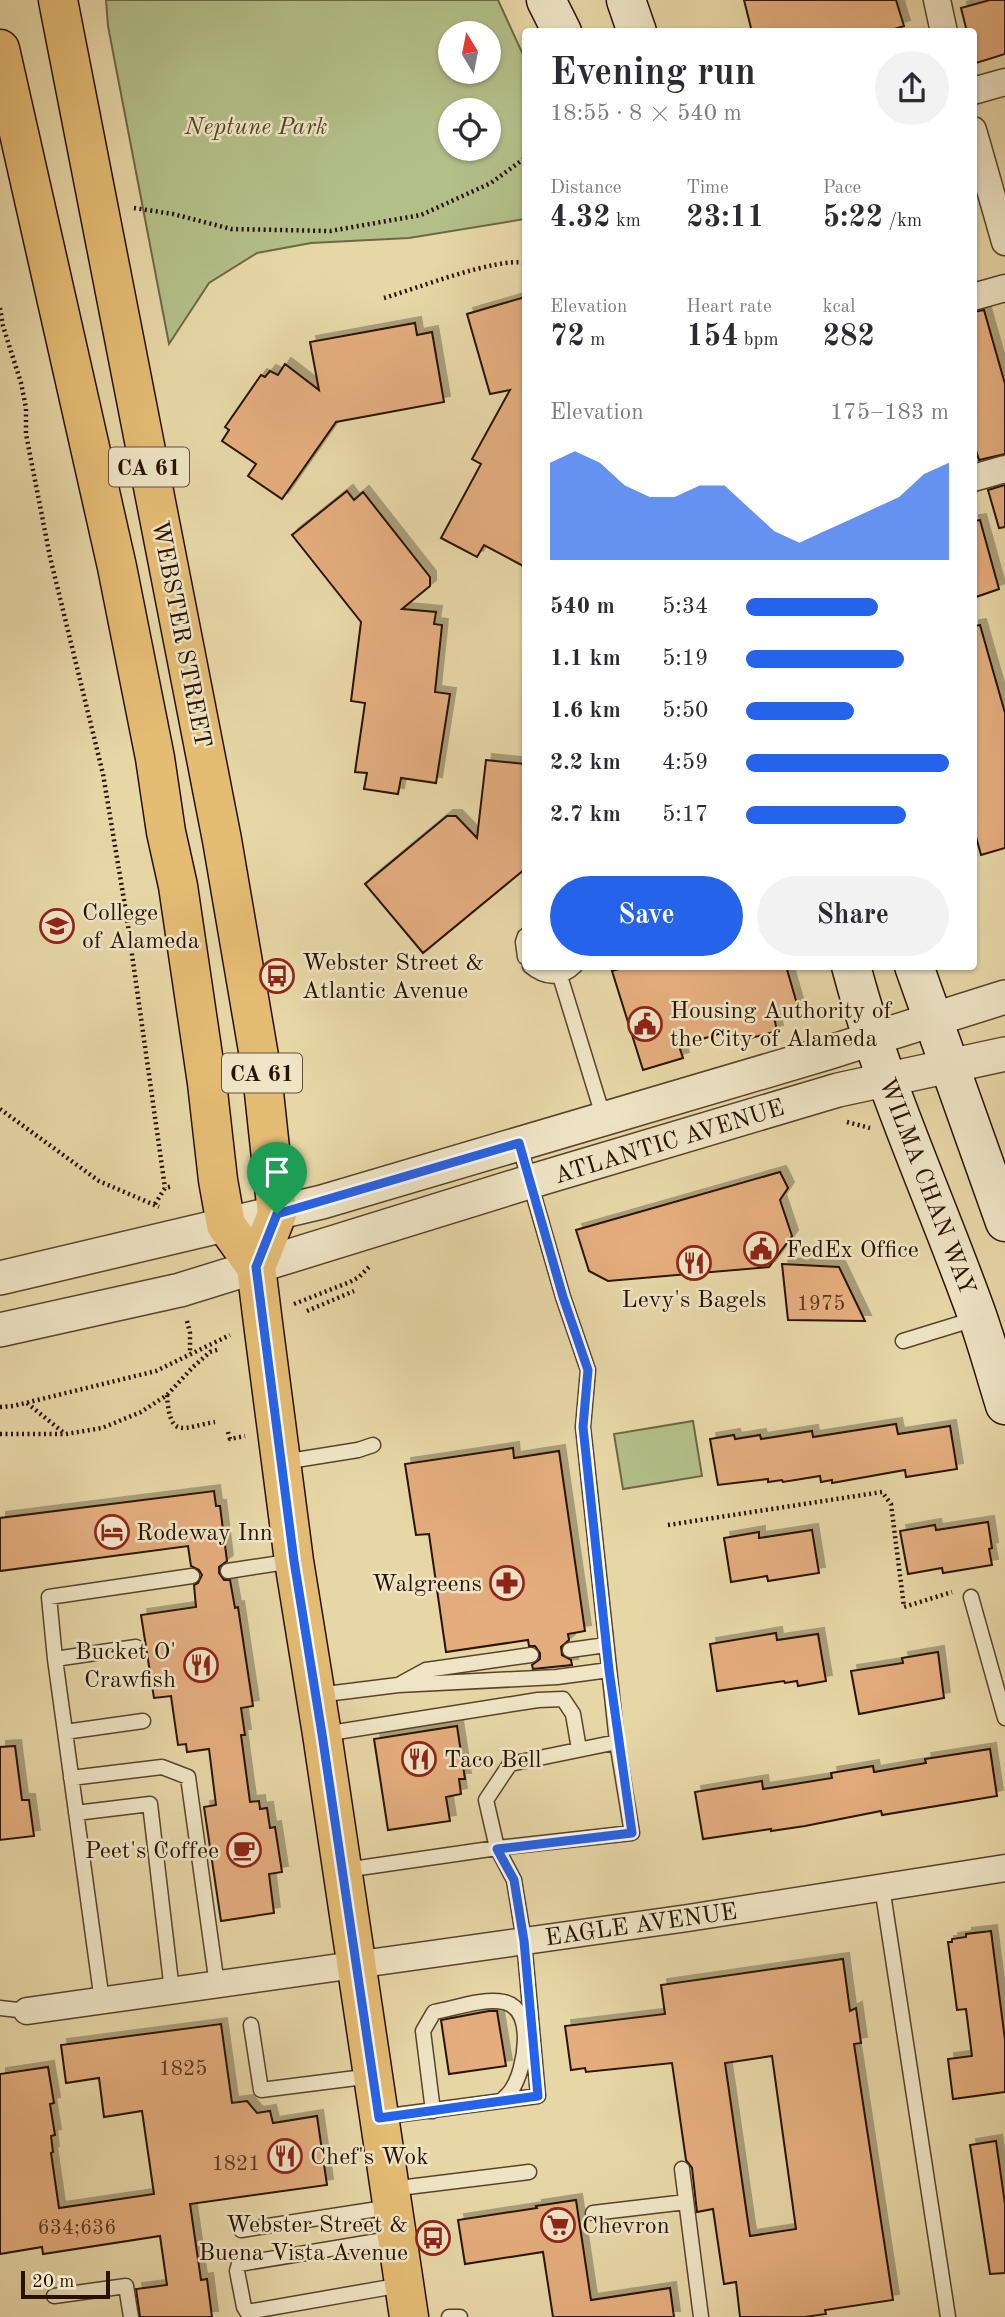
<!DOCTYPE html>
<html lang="en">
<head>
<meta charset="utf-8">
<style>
  :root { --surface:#fff; --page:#f2f2f3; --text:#2b2b33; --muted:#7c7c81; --accent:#2563eb }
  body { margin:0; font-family:"Old Standard TT",serif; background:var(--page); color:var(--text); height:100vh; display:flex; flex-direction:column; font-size:26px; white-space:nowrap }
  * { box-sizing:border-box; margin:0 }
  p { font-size:23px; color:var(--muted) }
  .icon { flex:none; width:38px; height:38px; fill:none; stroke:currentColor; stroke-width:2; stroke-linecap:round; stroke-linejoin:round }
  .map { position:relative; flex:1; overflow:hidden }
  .side { position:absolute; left:522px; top:28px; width:455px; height:942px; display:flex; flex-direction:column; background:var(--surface); border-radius:7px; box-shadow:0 2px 5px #0004 }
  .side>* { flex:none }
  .needle { width:46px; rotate:350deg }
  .fabs { position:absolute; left:438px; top:21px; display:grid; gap:14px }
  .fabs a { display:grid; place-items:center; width:63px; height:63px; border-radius:50%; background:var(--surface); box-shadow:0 2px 5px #0004; font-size:35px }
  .scale { position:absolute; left:21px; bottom:18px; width:89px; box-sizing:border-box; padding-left:7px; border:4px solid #291200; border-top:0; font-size:19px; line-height:24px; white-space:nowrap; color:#291200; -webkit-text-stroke:5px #efe5c6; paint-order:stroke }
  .pin { position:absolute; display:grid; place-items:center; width:60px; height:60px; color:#fff; margin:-72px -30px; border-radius:50% 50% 50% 0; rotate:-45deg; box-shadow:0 0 7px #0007 }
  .pin .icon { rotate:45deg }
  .round { display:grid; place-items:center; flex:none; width:74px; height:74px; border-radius:37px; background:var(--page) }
  .overview { display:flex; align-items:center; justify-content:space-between; height:119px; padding:0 28px }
  h1 { font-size:38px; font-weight:600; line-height:52px }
  .figures { display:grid; grid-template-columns:repeat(3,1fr); gap:10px; height:119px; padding:7px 28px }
  .figures div { display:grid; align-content:center }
  .figures b { font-size:30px; font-weight:600 }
  .figures small { font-size:19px; font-weight:400 }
  .figures p { font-size:19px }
  .chart { height:196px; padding:14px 28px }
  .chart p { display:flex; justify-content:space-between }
  .chart svg { width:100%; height:126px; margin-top:7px; fill:var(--accent); opacity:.7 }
  .cta { display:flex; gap:14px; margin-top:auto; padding:14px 28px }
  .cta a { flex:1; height:80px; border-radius:42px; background:var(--accent); color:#fff; font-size:28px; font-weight:600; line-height:80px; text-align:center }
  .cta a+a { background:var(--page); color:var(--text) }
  ul { padding:0 28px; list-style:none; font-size:23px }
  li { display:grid; grid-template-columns:112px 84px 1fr; align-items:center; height:52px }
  li i { height:18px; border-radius:9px; background:var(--accent) }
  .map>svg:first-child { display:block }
  .green { fill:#b3bf89; stroke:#6e6844; stroke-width:2; fill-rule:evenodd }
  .building { fill:#e4ad7e; stroke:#291200; stroke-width:2; fill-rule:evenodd; filter:url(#shadow) }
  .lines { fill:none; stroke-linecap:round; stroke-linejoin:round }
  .service-casing { stroke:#58432a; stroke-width:17 }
  .minor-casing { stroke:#58432a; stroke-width:29 }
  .tertiary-casing { stroke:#58432a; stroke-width:36 }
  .secondary-casing { stroke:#291200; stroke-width:41 }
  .primary-casing { stroke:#291200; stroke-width:41 }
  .path { stroke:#291200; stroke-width:4.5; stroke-dasharray:2 3.5; stroke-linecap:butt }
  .service { stroke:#efe5c6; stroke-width:14 }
  .minor { stroke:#efe5c6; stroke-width:26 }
  .tertiary { stroke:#efe5c6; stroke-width:33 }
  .secondary { stroke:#efe5c6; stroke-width:38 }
  .primary { stroke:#e4bc74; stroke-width:38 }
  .route-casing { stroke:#fff; stroke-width:14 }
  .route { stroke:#2563eb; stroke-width:9 }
  .labels { text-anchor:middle; stroke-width:5; stroke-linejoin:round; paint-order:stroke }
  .number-label { font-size:21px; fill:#583920 }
  .shield { fill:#efe5c6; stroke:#64513b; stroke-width:2 }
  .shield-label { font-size:23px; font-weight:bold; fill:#291200 }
  .park-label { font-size:24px; font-style:italic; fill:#524629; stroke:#efe5c6 }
  .street-label { font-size:24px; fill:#291200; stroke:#efe5c6 }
  .poi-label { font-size:24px; fill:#291200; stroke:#efe5c6; text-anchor:start }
</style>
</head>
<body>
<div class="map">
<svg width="1005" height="2317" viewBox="0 0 1005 2317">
  <defs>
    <filter id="shadow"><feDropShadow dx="6" dy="-6" stdDeviation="0" flood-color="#0004"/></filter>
  </defs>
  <rect width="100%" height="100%" fill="#e7d7a7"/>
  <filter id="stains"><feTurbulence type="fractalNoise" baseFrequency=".00286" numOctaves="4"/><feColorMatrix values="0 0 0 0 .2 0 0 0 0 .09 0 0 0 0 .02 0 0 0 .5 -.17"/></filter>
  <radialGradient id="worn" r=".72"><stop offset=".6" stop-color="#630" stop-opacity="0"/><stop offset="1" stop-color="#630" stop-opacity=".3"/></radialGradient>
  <path class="green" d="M106 0H498L525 59V219L409 238 311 243 257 253 209 283 169 344 108 26ZM450 33H488V72H450ZM450 110H488V149H450Z
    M693 1421 702 1476 623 1489 614 1434Z"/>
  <path class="building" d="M744 0H896L904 26 885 32H752Z
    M990 0H1005V54L973 64V32H967L961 8Z
    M525 297V567L484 545 477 557 441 538 481 464 472 459 510 390 490 394 467 314Z
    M984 310 1005 384V454L979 460 973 441V312Z
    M415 323 417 335 432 332 444 402 336 422 282 499 248 476 256 464 222 441 229 430 225 427 261 375 265 377 270 371 278 375 285 364 319 390 310 342Z
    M1005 485V527L999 528 988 490Z
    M347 491 354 500 363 492 430 577V586L402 609 436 612 434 624 442 625 435 692 450 694 436 783 401 778 398 794 364 789 367 773 355 772 365 703 351 701 361 622 292 535Z
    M980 520 999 589 973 598V521Z
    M980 625 1005 713V848L981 855 973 826V626Z
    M486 760 525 764V869L423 953 365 884 447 816H456L477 838Z
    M630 966H786L799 1011 774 1017 777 1031 729 1044 725 1032 679 1046 683 1058 643 1070 612 971Z
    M780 1172 788 1188 780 1200 792 1236 769 1267 608 1281 589 1271 576 1230Z
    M782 1264 839 1267 865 1321 788 1320Z
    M896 1424 898 1434 950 1426 957 1469 906 1477 905 1470 832 1483V1480L821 1482 820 1476 783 1482 782 1480 768 1482V1479L718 1485 710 1439 734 1435 735 1439 760 1435 761 1439 812 1431 813 1437Z
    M513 1448 514 1458 559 1451 585 1631 568 1634 569 1640 561 1647 562 1655 571 1660 572 1665 533 1669 532 1665 540 1659V1653L535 1646H529L528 1640 446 1652 429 1534 416 1535 405 1464Z
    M214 1491 216 1506H220L227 1561 219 1567V1573L224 1580H230L235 1608 238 1607 253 1706 241 1708 245 1735H241L250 1802 259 1801 260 1809 267 1808 270 1828 275 1827 282 1872 269 1874 274 1913 221 1921 204 1807 216 1805 209 1749 187 1752 186 1744 178 1745 171 1696 154 1698 141 1615 196 1607 194 1585 198 1583 202 1575 199 1570 191 1566 188 1546 0 1571V1518Z
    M988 1522 992 1548 989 1549 992 1565 943 1573 942 1568 908 1574 900 1531 935 1525 936 1530Z
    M812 1530 819 1573 768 1581 767 1576 731 1582 724 1538 759 1532V1538Z
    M776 1633 777 1640 818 1634 826 1681 798 1686 797 1681 785 1683 784 1681 717 1691 710 1644Z
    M938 1652 944 1698 859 1714 851 1671 903 1663 902 1658Z
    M457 1726 465 1779H459L461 1794 446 1797 450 1821 388 1830 374 1739Z
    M15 1746 22 1800H29L34 1836 0 1840V1747Z
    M990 1749 997 1796 882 1815 881 1811 805 1826 771 1831V1829L703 1839 695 1792 762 1781 763 1789 832 1778 831 1773 873 1766 874 1772 926 1763 925 1759Z
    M991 1931 1005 2040V2092L953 2099 948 2059 972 2056 966 2009 957 2010 948 1942H952V1939L966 1937V1934Z
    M843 1959 850 2011 856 2008 861 2043 854 2044 893 2300 825 2310 826 2314 805 2317H740L736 2282 724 2284 713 2209 697 2212 692 2168 686 2160 672 2063 586 2072 585 2068 571 2070 565 2026 665 2014 661 1985ZM772 2056 796 2229 750 2236 725 2063Z
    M489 2011H497L506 2066 449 2074 441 2020Z
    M221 2024 232 2103 247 2101 257 2113 270 2111 273 2123 317 2116 327 2185 190 2204 201 2280 207 2279 212 2317H140L136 2289 167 2285 160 2236 43 2254 42 2247 0 2254V2074L48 2067 54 2103 50 2104 55 2135 51 2136 53 2152 51 2153 59 2208 154 2194 142 2111 104 2117 99 2078 66 2083 61 2045Z
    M996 2141 1005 2204V2273L990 2274 970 2145Z
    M576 2200 591 2300 670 2288 674 2317H553L543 2252 465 2264 458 2220 537 2208 536 2206Z"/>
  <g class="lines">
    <g class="service-casing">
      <path id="service" d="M525 936 523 942 525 957
        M530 966C544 978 561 980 575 966
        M560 976 604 1119
        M903 1341 978 1318
        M283 1462 358 1450 373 1445
        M228 1571 293 1561
        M971 1597 1005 1718
        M570 1650 606 1645
        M55 1659 136 1647
        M402 1683 426 1670 531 1655
        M318 1695 398 1685 557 1677 609 1670
        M65 1732 143 1721
        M324 1734 538 1700 563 1699 573 1714 579 1749
        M71 1778 162 1767 188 1777 217 1985
        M76 1813 150 1804 172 1991
        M345 1870 497 1848 486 1800 510 1764 617 1742 583 1427 588 1370 563 1297 519 1144
        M882 1887 948 2317
        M102 2001 55 1659 49 1597 192 1576
        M0 2008 27 2011
        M251 2025 261 2090 372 2076
        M433 2111 423 2031 434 2012C456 2008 482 1998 504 2002 536 2009 525 2070 512 2089 509 2094 505 2097 501 2101
        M381 2117 538 2096 524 1941 514 1880 497 1848 632 1833 617 1742
        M682 2169 701 2317
        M391 2189 529 2172
        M593 2213 686 2202
        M241 2230 391 2207
        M396 2238 239 2264 237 2271 244 2307 247 2312 402 2285
        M54 2296 126 2286 131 2317
        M449 2317H460"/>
    </g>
    <g class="minor-casing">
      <path id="minor" d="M937 0 944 32
        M973 91 1005 82
        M973 130 1005 242
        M973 297 1005 288
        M973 478 1005 469
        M27 2011 688 1918 1005 1868"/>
    </g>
    <g class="tertiary-casing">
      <path id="tertiary" d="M0 1278 322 1202 827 1053 1005 997
        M0 1330 180 1290 529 1182 838 1090 1005 1054"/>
    </g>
    <g class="secondary-casing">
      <path id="secondary" d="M546 0 562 32
        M626 0 637 32
        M851 966C883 1088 936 1200 978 1318 988 1347 996 1376 1005 1405
        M914 966 1005 1222"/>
    </g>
    <g class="primary-casing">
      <path id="primary" d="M58 0 222 840 262 1074 277 1214 256 1267 264 1331 294 1561 322 1734 409 2317
        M0 49 117 567 155 758 166 832 178 886 207 1083 218 1180 226 1225 256 1267"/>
    </g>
    <path class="path" d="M134 208 173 214 231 229 330 231 421 215 491 183 525 158
      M384 298C415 289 497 257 525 263
      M0 308 3 326 21 383 26 408V434L50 557 103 774 126 912 165 1188
      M0 1109 99 1181 159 1207
      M847 1122 870 1128
      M155 1204 165 1188 173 1186
      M294 1304 350 1282 359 1277 370 1266
      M307 1311 354 1291
      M187 1321 190 1333V1354
      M167 1395C170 1441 183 1427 215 1422
      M27 1403 64 1433
      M0 1407 13 1406 156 1371 230 1335
      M228 1432 230 1439 245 1436
      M0 1434H66L102 1428 141 1412 167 1395 193 1367 210 1352 220 1349
      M668 1525 882 1492 891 1504 904 1607 952 1592"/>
    <use href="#service" class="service"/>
    <use href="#minor" class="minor"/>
    <use href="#tertiary" class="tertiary"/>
    <use href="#secondary" class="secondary"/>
    <use href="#primary" class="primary"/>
  </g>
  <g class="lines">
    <g class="route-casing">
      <path id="route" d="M519 1143 563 1297 588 1370 583 1427 609 1670 632 1833 497 1849 514 1880 524 1941 538 2096 379 2118 322 1734 294 1561 256 1267 277 1214Z"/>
    </g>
    <use href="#route" class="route"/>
  </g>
  <defs>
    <g id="university-ring" transform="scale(1.75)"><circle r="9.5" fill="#efe5c6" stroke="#8f2418" stroke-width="1.5"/><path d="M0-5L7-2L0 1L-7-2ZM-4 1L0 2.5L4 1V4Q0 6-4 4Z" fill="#8f2418"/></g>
    <g id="bus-ring" transform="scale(1.75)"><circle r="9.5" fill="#efe5c6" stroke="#8f2418" stroke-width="1.5"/><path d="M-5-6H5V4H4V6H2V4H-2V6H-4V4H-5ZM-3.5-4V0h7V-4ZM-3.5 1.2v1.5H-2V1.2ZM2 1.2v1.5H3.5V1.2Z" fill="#8f2418"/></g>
    <g id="civic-ring" transform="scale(1.75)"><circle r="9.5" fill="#efe5c6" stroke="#8f2418" stroke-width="1.5"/><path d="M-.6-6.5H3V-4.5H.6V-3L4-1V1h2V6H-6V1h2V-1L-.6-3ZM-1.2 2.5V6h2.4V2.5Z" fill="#8f2418"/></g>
    <g id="restaurant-ring" transform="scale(1.75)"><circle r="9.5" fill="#efe5c6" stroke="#8f2418" stroke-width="1.5"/><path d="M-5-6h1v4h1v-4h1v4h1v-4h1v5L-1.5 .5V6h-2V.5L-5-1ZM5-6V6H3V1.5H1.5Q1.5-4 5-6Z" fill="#8f2418"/></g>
    <g id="hotel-ring" transform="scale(1.75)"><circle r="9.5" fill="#efe5c6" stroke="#8f2418" stroke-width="1.5"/><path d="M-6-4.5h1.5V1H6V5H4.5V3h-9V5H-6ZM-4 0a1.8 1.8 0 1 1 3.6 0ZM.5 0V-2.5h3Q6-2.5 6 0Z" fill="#8f2418"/></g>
    <g id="pharmacy-ring" transform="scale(1.75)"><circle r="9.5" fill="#efe5c6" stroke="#8f2418" stroke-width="1.5"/><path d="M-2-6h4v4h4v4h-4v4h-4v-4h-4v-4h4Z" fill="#8f2418"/></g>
    <g id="cafe-ring" transform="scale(1.75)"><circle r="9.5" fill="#efe5c6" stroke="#8f2418" stroke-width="1.5"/><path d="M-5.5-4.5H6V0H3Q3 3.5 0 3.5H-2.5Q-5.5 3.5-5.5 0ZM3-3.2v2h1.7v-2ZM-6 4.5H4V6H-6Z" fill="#8f2418"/></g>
    <g id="supermarket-ring" transform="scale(1.75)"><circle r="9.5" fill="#efe5c6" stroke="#8f2418" stroke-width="1.5"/><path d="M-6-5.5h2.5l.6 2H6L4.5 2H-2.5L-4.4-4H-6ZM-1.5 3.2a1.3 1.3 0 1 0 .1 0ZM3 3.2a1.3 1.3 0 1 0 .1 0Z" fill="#8f2418"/></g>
  </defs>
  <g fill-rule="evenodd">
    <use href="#university-ring" x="57" y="926"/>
    <use href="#bus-ring" x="277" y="976"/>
    <use href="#civic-ring" x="645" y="1024"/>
    <use href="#civic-ring" x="761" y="1249"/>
    <use href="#restaurant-ring" x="694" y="1263"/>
    <use href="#hotel-ring" x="112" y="1532"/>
    <use href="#pharmacy-ring" x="507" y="1583"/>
    <use href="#restaurant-ring" x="201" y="1665"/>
    <use href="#restaurant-ring" x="419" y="1759"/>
    <use href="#cafe-ring" x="244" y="1850"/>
    <use href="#restaurant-ring" x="285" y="2156"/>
    <use href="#supermarket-ring" x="558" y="2225"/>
    <use href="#bus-ring" x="433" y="2238"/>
  </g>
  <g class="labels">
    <g class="number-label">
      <text x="821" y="1310">1975</text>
      <text x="183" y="2075">1825</text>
      <text x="236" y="2170">1821</text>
      <text x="77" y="2234">634;636</text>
    </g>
    <g class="shield">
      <rect x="109" y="447.5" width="80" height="39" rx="5"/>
      <rect x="222" y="1053.5" width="80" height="39" rx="5"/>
    </g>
    <g class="shield-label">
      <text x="149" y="475">CA 61</text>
      <text x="262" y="1081">CA 61</text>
    </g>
    <g class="park-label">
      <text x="256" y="134">Neptune Park</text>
    </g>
    <g class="street-label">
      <text transform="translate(182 634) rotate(79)" y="8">WEBSTER STREET</text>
      <text transform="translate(669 1141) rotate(-17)" y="8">ATLANTIC AVENUE</text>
      <text transform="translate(928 1186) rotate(69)" y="8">WILMA CHAN WAY</text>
      <text transform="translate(641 1924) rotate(-8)" y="8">EAGLE AVENUE</text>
    </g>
    <g class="poi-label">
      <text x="82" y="920">College<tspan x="82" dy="28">of Alameda</tspan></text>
      <text x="302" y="970">Webster Street &amp;<tspan x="302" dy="28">Atlantic Avenue</tspan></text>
      <text x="670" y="1018">Housing Authority of<tspan x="670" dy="28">the City of Alameda</tspan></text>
      <text x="786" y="1257">FedEx Office</text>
      <text x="694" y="1307" text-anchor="middle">Levy's Bagels</text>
      <text x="136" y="1540">Rodeway Inn</text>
      <text x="482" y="1591" text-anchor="end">Walgreens</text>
      <text x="176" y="1659" text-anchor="end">Bucket O'<tspan x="176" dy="28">Crawfish</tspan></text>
      <text x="444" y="1767">Taco Bell</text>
      <text x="219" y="1858" text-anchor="end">Peet's Coffee</text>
      <text x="310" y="2164">Chef's Wok</text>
      <text x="408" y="2232" text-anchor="end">Webster Street &amp;<tspan x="408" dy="28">Buena Vista Avenue</tspan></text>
      <text x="582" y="2233">Chevron</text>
    </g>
  </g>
  <rect width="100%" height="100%" filter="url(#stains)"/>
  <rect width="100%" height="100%" fill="url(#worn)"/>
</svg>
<div class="fabs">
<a><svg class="needle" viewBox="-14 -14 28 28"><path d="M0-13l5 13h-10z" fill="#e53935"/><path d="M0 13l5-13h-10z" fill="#7c7c81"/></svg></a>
<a><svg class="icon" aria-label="locate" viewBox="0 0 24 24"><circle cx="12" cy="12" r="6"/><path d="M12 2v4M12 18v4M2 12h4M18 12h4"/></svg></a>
</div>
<div class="scale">20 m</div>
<div class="pin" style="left:277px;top:1214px;background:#1e9e55"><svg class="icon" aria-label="arrive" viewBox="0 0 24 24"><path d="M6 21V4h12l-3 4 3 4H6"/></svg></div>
<section class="side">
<div class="overview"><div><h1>Evening run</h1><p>18:55 · 8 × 540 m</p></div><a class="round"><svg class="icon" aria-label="share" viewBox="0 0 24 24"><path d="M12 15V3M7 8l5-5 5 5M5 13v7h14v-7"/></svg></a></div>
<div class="figures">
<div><p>Distance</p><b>4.32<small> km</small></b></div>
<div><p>Time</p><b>23:11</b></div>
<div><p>Pace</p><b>5:22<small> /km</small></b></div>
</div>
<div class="figures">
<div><p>Elevation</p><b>72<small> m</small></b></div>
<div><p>Heart rate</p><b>154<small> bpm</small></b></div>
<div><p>kcal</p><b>282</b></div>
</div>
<div class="chart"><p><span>Elevation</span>175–183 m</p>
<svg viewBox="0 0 160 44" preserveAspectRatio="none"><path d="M0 44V10L10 6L20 10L30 18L40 22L50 22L60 18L70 18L80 26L90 34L100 38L110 34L120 30L130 26L140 22L150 14L160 10V44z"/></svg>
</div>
<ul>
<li><b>540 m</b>5:34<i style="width:65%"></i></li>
<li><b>1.1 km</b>5:19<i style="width:78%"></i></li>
<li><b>1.6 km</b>5:50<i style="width:53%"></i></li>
<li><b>2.2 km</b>4:59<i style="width:100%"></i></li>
<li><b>2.7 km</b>5:17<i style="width:79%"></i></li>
</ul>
<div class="cta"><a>Save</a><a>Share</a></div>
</section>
</div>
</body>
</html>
